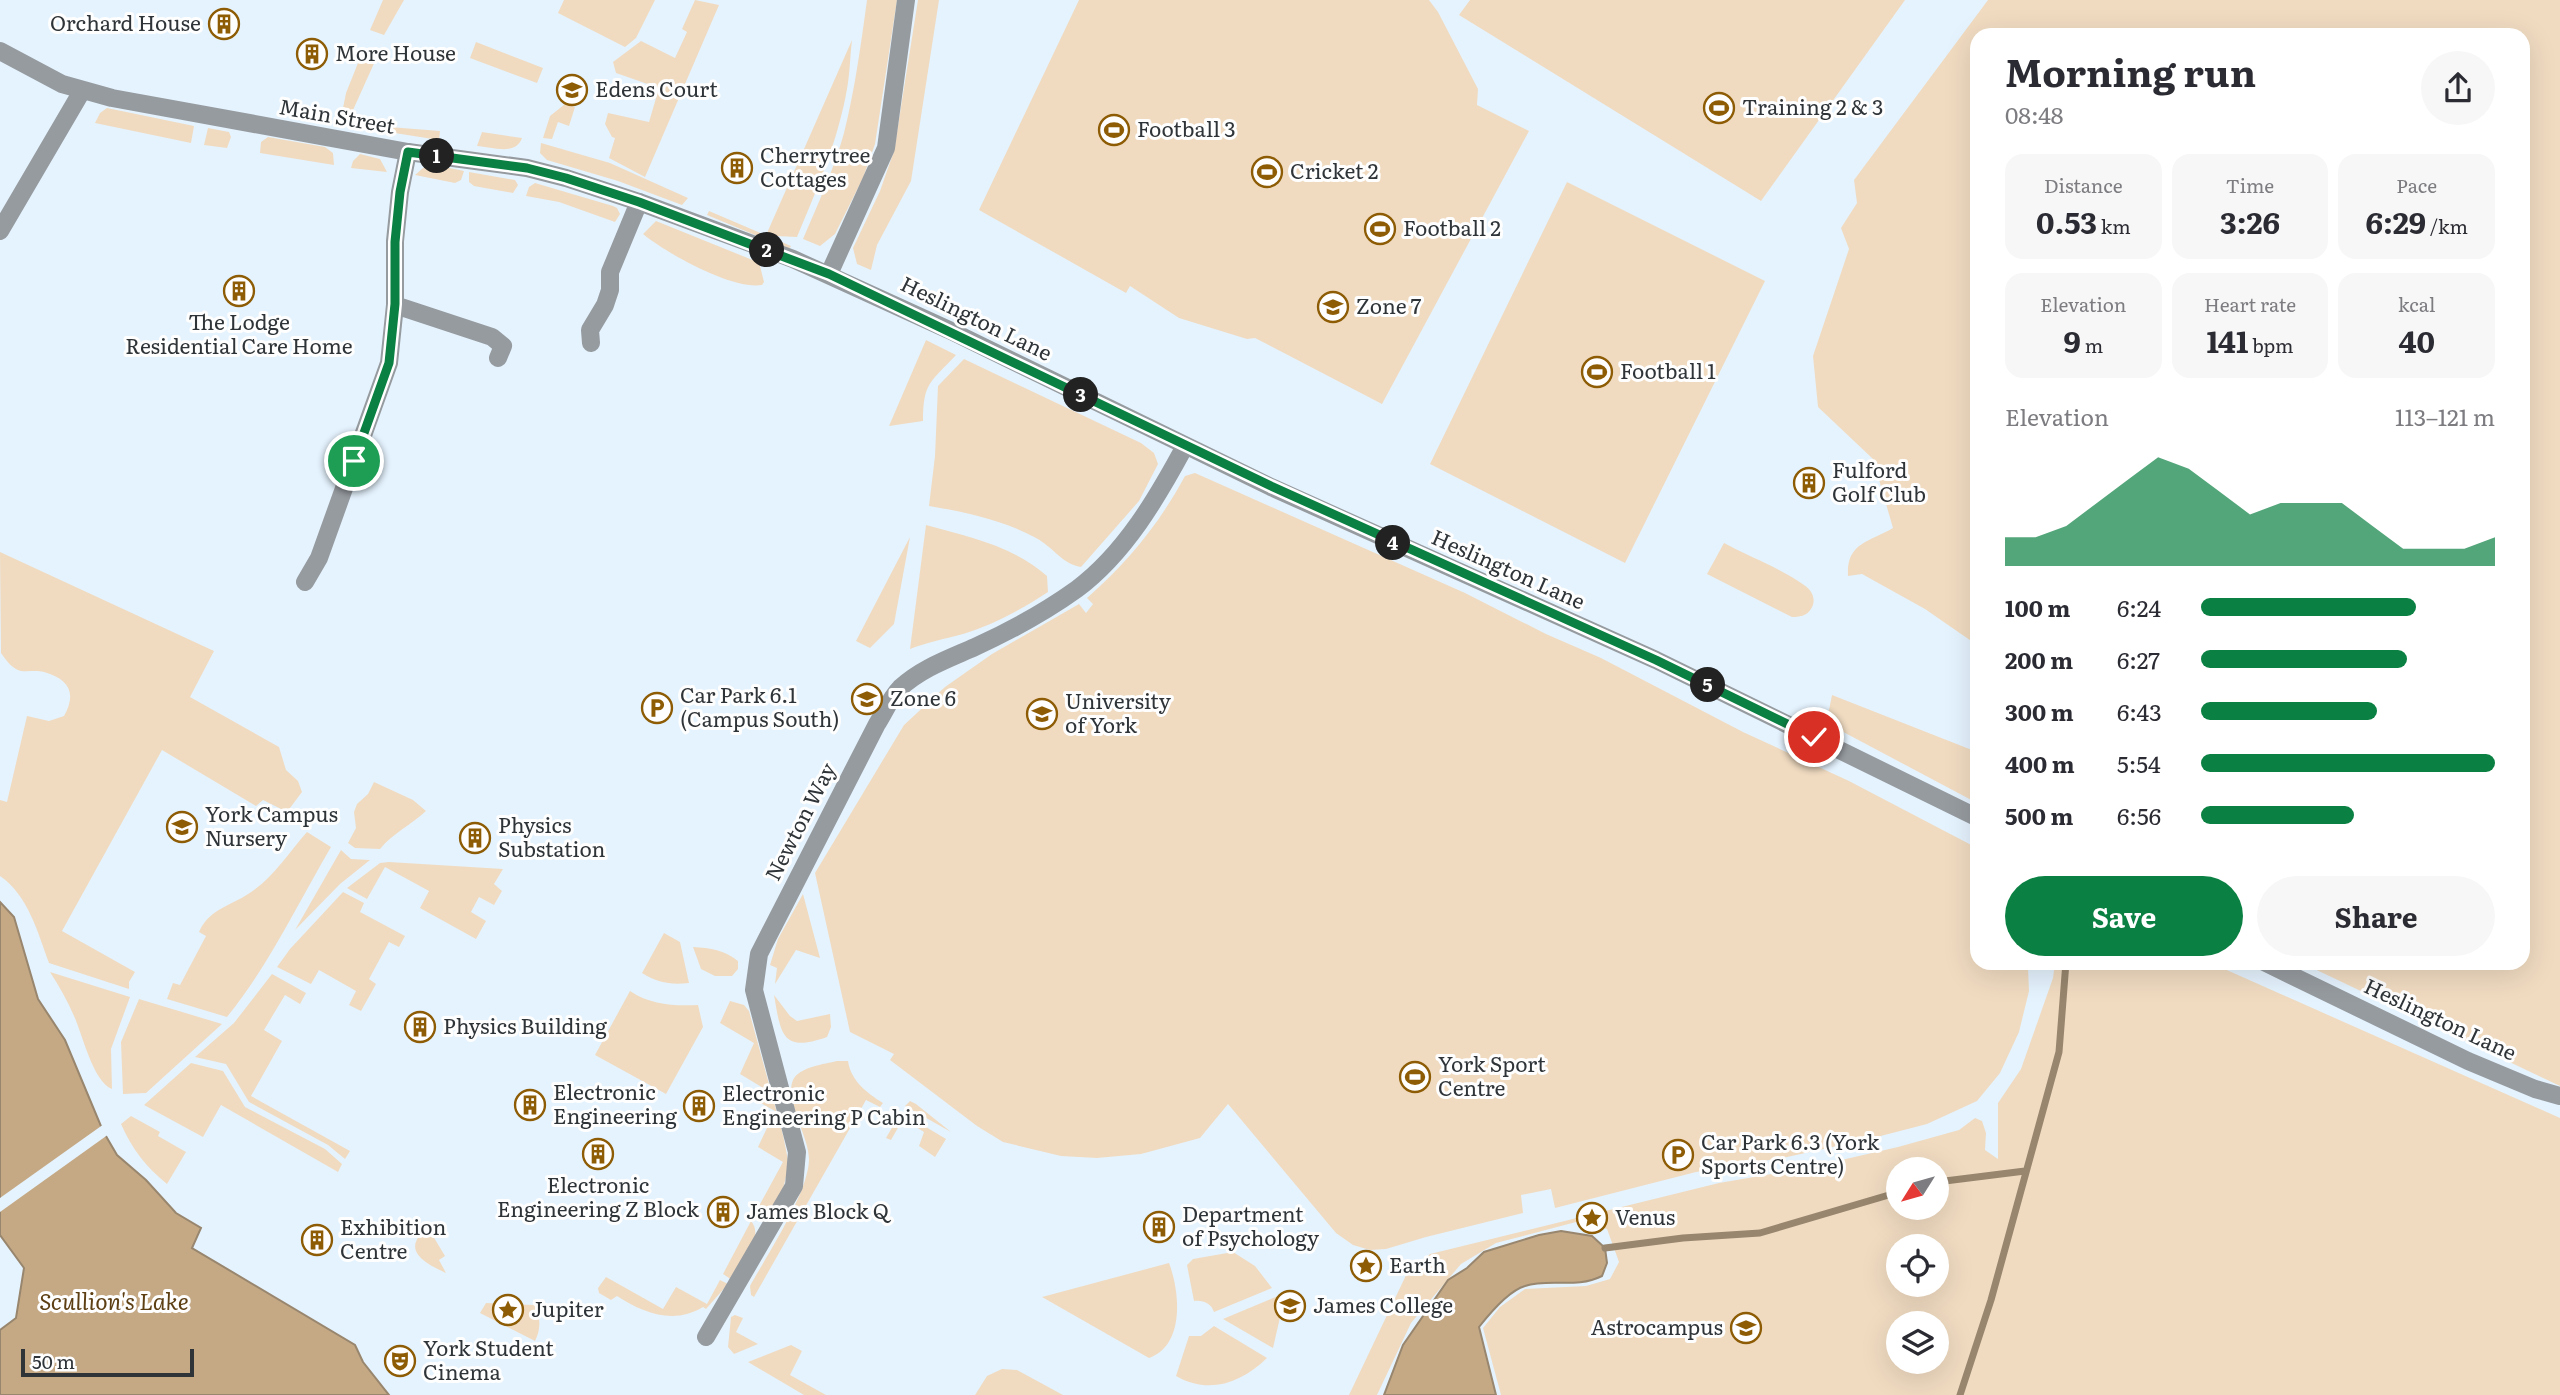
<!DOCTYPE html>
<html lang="en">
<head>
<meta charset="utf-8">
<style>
  :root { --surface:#fff; --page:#f7f7f7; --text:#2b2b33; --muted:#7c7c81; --accent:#0b8043 }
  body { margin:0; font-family:Literata,serif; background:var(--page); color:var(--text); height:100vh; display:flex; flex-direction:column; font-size:26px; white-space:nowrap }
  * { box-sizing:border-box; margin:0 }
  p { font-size:23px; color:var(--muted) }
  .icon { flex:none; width:38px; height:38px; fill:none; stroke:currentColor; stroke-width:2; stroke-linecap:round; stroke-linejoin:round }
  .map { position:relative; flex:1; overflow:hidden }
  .sheet { position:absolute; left:1970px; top:28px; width:560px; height:942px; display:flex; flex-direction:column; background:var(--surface); border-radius:21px; box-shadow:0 7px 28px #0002 }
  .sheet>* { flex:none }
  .needle { width:46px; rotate:233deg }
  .controls { position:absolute; left:1886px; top:1157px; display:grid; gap:14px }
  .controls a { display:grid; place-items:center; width:63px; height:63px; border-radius:50%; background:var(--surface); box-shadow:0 7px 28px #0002; font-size:35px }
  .scale { position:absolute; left:21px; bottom:18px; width:173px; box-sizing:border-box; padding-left:7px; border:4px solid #2f3438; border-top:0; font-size:19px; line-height:24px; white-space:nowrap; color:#2f3438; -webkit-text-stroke:5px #fefefe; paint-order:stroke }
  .pin { position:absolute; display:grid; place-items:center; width:60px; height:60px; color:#fff; margin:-30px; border:4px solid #fff; border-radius:50%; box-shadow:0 2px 7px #0007 }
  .km { position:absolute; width:35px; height:35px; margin:-18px; border-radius:50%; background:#222; color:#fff; font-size:19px; line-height:35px; text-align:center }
  .round { display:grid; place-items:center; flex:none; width:74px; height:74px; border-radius:37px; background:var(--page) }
  .summary { display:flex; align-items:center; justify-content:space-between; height:119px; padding:0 35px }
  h1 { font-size:38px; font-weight:700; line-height:52px }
  .figures { display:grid; grid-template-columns:repeat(3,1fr); gap:10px; height:119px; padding:7px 35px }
  .figures div { display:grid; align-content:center; border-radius:18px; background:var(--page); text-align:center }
  .figures b { font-size:30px; font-weight:700 }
  .figures small { font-size:19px; font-weight:400 }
  .figures p { font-size:19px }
  .chart { height:196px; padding:14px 35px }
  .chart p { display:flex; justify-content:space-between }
  .chart svg { width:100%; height:126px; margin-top:7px; fill:var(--accent); opacity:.7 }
  .primary-button { display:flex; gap:14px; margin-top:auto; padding:14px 35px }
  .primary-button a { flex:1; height:80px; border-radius:42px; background:var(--accent); color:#fff; font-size:28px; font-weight:700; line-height:80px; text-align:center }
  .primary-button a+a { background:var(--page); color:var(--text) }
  ul { padding:0 35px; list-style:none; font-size:23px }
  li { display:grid; grid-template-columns:112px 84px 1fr; align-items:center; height:52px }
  li i { height:18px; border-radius:9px; background:var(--accent) }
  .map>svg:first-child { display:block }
  .green { fill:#f0dbc1; fill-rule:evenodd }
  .water { fill:#c5a985; stroke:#98866e; stroke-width:2 }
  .pier { fill:#e5f3fe }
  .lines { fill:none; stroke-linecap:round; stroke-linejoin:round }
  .stream { stroke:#98866e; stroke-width:7 }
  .minor { stroke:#969ba0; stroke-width:18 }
  .tertiary { stroke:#969ba0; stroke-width:18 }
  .route-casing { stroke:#fff; stroke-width:14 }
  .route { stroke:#0b8043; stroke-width:9 }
  .labels { text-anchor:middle; stroke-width:6; stroke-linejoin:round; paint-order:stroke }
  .poi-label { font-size:21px; fill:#2f3438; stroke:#fefefe; text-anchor:start }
  .street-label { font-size:21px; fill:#2f3438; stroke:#fefefe }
  .water-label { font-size:23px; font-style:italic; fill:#5d3f14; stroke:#fefefe }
</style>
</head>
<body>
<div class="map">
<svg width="2560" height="1395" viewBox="0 0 2560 1395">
  <rect width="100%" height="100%" fill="#e5f3fe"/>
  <path class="green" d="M383 0H404L384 35 370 30Z
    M564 0H655L636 38 625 47 558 13Z
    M695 0 719 5 645 177 609 158 615 138 612 137 605 124 608 113 649 122 659 88 616 73 613 62 641 41 675 58 687 32 682 29Z
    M867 0H897L875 144 863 178 835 234 820 246 803 239C818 204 834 169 844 133 855 89 861 44 867 0Z
    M918 0H939L911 181 877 245 871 270 857 264 853 248 880 191 894 151Z
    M1079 0H1429L1438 12 1478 89 1477 105 1529 131 1382 404 1255 338 1247 339 1179 318 1130 286 1126 293 979 210Z
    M1470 0H1905L1761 201 1459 15Z
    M1988 0H2560V1086L2302 963 2524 962V35H1978L1977 645 1925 609 1862 574 1848 576C1846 543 1869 542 1893 528L1873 459 1818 407 1813 356 1849 249 1841 228 1857 203 1854 180Z
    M852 40C850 56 850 73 847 89 838 141 817 189 797 237L776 236 767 233Z
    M476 42 543 68 537 83 470 58Z
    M362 53 376 59 349 119 341 118 346 93Z
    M565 104 575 107 569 126 558 122 552 139 543 138 550 116Z
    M107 108 194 126 191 143 95 123 100 113Z
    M364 125 440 131 439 140 363 128Z
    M208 128 229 132 231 137 227 148 204 145Z
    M482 132 522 138C516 156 492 147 477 146Z
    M268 137 325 147 333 153 334 165 260 153 261 142Z
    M541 143 610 163 688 198 682 205 618 181 547 160 540 153Z
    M360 154 380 159 387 172 351 168 353 161Z
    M435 165 464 171 461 180 455 183 415 175 423 168Z
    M469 172 515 180 518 185 513 193 474 186 469 182Z
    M1567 182 1765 281 1625 563 1430 464Z
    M535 183 613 206 617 208 620 214 615 222 559 202 526 196 529 187Z
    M709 211 791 246 789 249 707 215Z
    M656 221 755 261 760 266 764 282 762 285C732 290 666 253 643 234Z
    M926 340 956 355C931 382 923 382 923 421L889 426Z
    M964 359 1141 443 1154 453 1158 464 1139 501 1081 567C1062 564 1053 547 1036 538 1003 520 965 512 929 506L935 456 938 386Z
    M1195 473 1465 593 1546 634 1601 658 1743 732 1849 781 1977 848 1978 962 2031 963 2028 968 2029 991 2019 1032 2000 1073 1977 1101 1927 1124 1869 1139 1787 1157 1696 1172 1555 1208 1551 1189 1521 1195 1523 1213 1426 1237 1386 1249 1370 1250 1353 1245 1336 1233 1228 1104 1200 1138 1141 1154 1097 1158 1061 1156 1003 1142 977 1126 890 1060 894 1054 850 1032 815 873 904 725 945 687 992 654 1079 604 1086 613 1093 604 1087 598C1128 562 1159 524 1185 476Z
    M926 525C970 537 1013 546 1047 576L1048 592C1022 609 993 625 963 634 945 639 928 642 910 649Z
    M910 537 894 624 870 648 856 641Z
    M1724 543C1748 556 1782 569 1804 585 1812 590 1817 600 1811 609 1807 616 1799 617 1792 617L1707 574Z
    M0 552 214 651 190 697 279 747 286 770 298 781 302 792 287 812 263 800 256 806 162 750 62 931 135 972 129 982V989L49 963C38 933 28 895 0 876V800L7 802 27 716 49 721 64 716C77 693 69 679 44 672 36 670 29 672 21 671 12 669 6 660 1 653Z
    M1832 695 1977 752V803L1832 726 1828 715Z
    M374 782 413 800 426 811C411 825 393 833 380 849L355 848 348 843 356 828 354 812 357 804 368 794Z
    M307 832 331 847C297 905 269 965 227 1017L167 999 173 983 180 985 206 936 199 932C210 907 233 906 254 890 275 875 290 851 307 832Z
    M341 850 351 859 370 860 340 884 295 930Z
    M389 862 503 869 494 884 502 891 494 905 479 897 471 912 486 921 476 939 420 908 429 891 385 867 367 899 347 888 380 863Z
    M343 892 364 903 360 912 405 936 399 947 389 942 369 979 376 984 361 1011 349 1005 356 991 319 970 311 984 277 967 290 949Z
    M803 894 820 958 796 950 775 984 777 968 770 965 778 939Z
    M664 933 680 942 689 983C671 985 658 983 642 973Z
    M693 947C711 948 724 950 738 961V969L732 976H715L701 969Z
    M2055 963H2211L2560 1118V1395H1501L1483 1328 1500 1307 1525 1289 1586 1286 1610 1279 1619 1262 1607 1229 1576 1222 1496 1243 1461 1264 1411 1323 1377 1395H1349L1408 1271 1430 1254 1719 1183 1811 1167 1898 1147 1959 1130 1975 1118 1982 1121 1986 1133 1985 1150 1998 1159V1103L2021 1069 2053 978ZM1937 1169V1208H1899V1169ZM1937 1246V1284H1899V1246ZM1899 1323H1937V1362H1899Z
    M50 972 130 997 111 1049 112 1089C93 1082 82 1033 74 1016 67 1000 59 986 50 972Z
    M272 974 306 993 300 1004 285 995 264 1030 282 1041 251 1096 350 1151 345 1159 328 1145 249 1102 226 1064 195 1057 234 1023Z
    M630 991C651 1005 673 1006 698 1005L703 1027 666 1094 595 1055Z
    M774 995 790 1016 797 1021 830 1014 831 1027 827 1037C782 1053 781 1035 774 995Z
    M139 999 222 1024 146 1093 123 1094 121 1042Z
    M730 1001 744 1005 749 1011 783 1135 788 1160 787 1173 783 1189 774 1205 765 1209 759 1206 783 1162 758 1147 775 1111 759 1102 765 1089 740 1074 754 1043 720 1023Z
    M837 1061H848C851 1081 867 1093 883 1103L880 1107 866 1100 754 1297 751 1295 750 1286C767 1255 809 1192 809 1159 809 1136 784 1101 793 1080 799 1067 825 1064 837 1061Z
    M191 1063 223 1071 245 1107 325 1149 342 1164 338 1172 221 1105 203 1137 144 1105Z
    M910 1101 916 1104 951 1132 905 1106Z
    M901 1112 946 1139 935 1157 919 1146 924 1132 903 1119 891 1140 886 1138Z
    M131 1116 160 1132 158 1136 186 1152 167 1184C146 1167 132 1149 121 1124Z
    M751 1221C765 1237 741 1264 732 1280L723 1274Z
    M427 1234 433 1236 445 1256 439 1260 446 1273C431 1266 404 1254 420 1235Z
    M1233 1252 1255 1266 1272 1288 1214 1312C1211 1303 1203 1300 1194 1301L1187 1265 1193 1259Z
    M1169 1263C1180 1292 1185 1345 1149 1358L1042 1297Z
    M606 1277 663 1309 676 1287 707 1304 720 1280 728 1284 706 1309 703 1307C674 1325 643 1313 617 1296L611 1300 599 1293 598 1288Z
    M1278 1296 1281 1313 1273 1348 1223 1319Z
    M486 1303 534 1305C541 1315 541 1330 535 1341L480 1313Z
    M735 1315 743 1318 736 1332 758 1344 734 1354 728 1347 731 1317Z
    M1214 1326 1267 1358C1241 1383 1209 1395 1176 1376L1189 1336H1201Z
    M791 1345 802 1351 790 1375 826 1395H804L748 1362Z
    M1002 1369 1017 1370 1063 1395H975L987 1376Z"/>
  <path class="water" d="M0 902 14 917 38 999 65 1040 103 1131 117 1155 146 1180 176 1213 201 1228 192 1248 355 1345 363 1362 389 1395H0V1330L16 1318 24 1268 0 1235Z
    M1561 1231 1592 1236 1605 1248 1607 1263 1602 1276C1576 1289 1550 1278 1525 1286 1508 1291 1490 1313 1479 1327L1496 1395H1384L1403 1345 1448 1280 1467 1268 1484 1252 1539 1235Z"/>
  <path class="pier" d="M104 1124 109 1134 0 1212V1198Z"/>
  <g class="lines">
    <path class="stream" d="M1937 1182 2025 1171
      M1605 1248 1683 1238 1760 1233 1899 1192
      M1960 1395 1991 1300 2059 1052 2066 962"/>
    <path class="minor" d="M0 231 82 91
      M829 274 886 148 906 0
      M395 305 492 337 503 346 498 358
      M591 343 590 330 605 305 610 290V272L639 202
      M305 582 319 558 389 363 395 305V241L400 192 408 152
      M706 1337 794 1186 797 1152 754 990 759 954 877 724C884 713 891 697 900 688 922 668 948 659 975 647 1010 631 1045 612 1077 589 1125 553 1157 498 1185 446"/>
    <path class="tertiary" d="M0 51 62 84 112 98 408 152 527 168 566 178 639 202 793 259 949 330 1271 487 1656 660 1978 818
      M2264 962 2468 1061 2535 1089 2560 1096"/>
  </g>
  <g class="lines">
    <g class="route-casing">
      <path id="route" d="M354 461 389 363 395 304V242L400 192 408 152 527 168 566 178 639 202 829 274 1271 486 1656 660 1814 737"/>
    </g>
    <use href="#route" class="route"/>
  </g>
  <defs>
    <g id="building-ring" transform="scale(1.575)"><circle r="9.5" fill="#fefefe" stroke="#8d5c05" stroke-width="1.5"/><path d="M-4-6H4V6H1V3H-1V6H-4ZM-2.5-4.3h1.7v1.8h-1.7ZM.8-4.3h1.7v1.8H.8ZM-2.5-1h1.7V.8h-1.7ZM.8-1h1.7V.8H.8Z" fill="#8d5c05"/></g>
    <g id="university-ring" transform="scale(1.575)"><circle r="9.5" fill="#fefefe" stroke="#8d5c05" stroke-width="1.5"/><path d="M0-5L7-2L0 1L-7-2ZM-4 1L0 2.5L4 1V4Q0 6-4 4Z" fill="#8d5c05"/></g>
    <g id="stadium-ring" transform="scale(1.575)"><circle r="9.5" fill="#fefefe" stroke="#8d5c05" stroke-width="1.5"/><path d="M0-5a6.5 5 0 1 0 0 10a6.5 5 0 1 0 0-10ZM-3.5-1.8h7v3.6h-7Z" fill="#8d5c05"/></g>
    <g id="parking-ring" transform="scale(1.575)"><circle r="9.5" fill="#fefefe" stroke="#8d5c05" stroke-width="1.5"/><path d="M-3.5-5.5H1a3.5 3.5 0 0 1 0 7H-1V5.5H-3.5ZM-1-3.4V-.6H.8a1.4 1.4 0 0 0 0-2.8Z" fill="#8d5c05"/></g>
    <g id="school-ring" transform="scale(1.575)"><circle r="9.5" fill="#fefefe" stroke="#8d5c05" stroke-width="1.5"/><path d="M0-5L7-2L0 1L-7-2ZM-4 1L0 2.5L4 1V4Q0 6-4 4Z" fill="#8d5c05"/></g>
    <g id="sight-ring" transform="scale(1.575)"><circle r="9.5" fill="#fefefe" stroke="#8d5c05" stroke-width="1.5"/><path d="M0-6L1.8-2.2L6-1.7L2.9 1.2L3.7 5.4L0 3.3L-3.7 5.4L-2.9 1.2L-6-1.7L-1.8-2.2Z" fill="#8d5c05"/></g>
    <g id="theatre-ring" transform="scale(1.575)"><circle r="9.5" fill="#fefefe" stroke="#8d5c05" stroke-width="1.5"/><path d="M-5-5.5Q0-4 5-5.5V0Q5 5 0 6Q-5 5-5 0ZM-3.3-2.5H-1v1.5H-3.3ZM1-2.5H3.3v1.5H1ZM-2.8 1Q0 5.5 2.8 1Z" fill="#8d5c05"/></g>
  </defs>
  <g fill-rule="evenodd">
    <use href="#building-ring" x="224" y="24"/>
    <use href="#building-ring" x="312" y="54"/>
    <use href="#university-ring" x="572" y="90"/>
    <use href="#stadium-ring" x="1719" y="108"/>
    <use href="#stadium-ring" x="1114" y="130"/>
    <use href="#building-ring" x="737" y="168"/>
    <use href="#stadium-ring" x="1267" y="172"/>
    <use href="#stadium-ring" x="1380" y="229"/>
    <use href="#building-ring" x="239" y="291"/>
    <use href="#university-ring" x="1333" y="307"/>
    <use href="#stadium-ring" x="1597" y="372"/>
    <use href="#building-ring" x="1809" y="483"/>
    <use href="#university-ring" x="867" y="699"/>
    <use href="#parking-ring" x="657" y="708"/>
    <use href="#university-ring" x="1042" y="714"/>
    <use href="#school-ring" x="182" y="827"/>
    <use href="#building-ring" x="475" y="838"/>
    <use href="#building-ring" x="420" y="1027"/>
    <use href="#stadium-ring" x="1415" y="1077"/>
    <use href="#building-ring" x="530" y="1105"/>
    <use href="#building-ring" x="699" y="1106"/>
    <use href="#building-ring" x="598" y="1154"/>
    <use href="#parking-ring" x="1678" y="1155"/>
    <use href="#building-ring" x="723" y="1212"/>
    <use href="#sight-ring" x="1592" y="1218"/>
    <use href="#building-ring" x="1159" y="1227"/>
    <use href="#building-ring" x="317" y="1240"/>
    <use href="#sight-ring" x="1366" y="1266"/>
    <use href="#university-ring" x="1290" y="1306"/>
    <use href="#sight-ring" x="508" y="1310"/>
    <use href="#university-ring" x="1746" y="1328"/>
    <use href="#theatre-ring" x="400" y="1361"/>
  </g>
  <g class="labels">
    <g class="poi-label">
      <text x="201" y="31" text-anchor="end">Orchard House</text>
      <text x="335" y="61">More House</text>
      <text x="595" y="97">Edens Court</text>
      <text x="1742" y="115">Training 2 &amp; 3</text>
      <text x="1137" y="137">Football 3</text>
      <text x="760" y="163">Cherrytree<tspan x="760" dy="24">Cottages</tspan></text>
      <text x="1290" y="179">Cricket 2</text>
      <text x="1403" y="236">Football 2</text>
      <text x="1356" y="314">Zone 7</text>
      <text x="239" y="330" text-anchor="middle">The Lodge<tspan x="239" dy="24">Residential Care Home</tspan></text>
      <text x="1620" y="379">Football 1</text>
      <text x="1832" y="478">Fulford<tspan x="1832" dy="24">Golf Club</tspan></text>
      <text x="680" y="703">Car Park 6.1<tspan x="680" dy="24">(Campus South)</tspan></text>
      <text x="890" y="706">Zone 6</text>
      <text x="1065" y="709">University<tspan x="1065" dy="24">of York</tspan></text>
      <text x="205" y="822">York Campus<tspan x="205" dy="24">Nursery</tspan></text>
      <text x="498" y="833">Physics<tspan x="498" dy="24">Substation</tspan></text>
      <text x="443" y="1034">Physics Building</text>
      <text x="1438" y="1072">York Sport<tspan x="1438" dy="24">Centre</tspan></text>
      <text x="553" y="1100">Electronic<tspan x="553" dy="24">Engineering</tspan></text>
      <text x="722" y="1101">Electronic<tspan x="722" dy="24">Engineering P Cabin</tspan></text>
      <text x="1701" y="1150">Car Park 6.3 (York<tspan x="1701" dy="24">Sports Centre)</tspan></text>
      <text x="598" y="1193" text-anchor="middle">Electronic<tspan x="598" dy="24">Engineering Z Block</tspan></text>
      <text x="746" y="1219">James Block Q</text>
      <text x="1182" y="1222">Department<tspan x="1182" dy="24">of Psychology</tspan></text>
      <text x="1615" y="1225">Venus</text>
      <text x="340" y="1235">Exhibition<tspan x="340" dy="24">Centre</tspan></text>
      <text x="1389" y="1273">Earth</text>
      <text x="1313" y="1313">James College</text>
      <text x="531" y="1317">Jupiter</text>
      <text x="1723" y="1335" text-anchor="end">Astrocampus</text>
      <text x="423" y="1356">York Student<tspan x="423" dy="24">Cinema</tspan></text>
    </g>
    <g class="street-label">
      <text transform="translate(337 117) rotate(10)" y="7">Main Street</text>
      <text transform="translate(976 319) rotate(26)" y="7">Heslington Lane</text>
      <text transform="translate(1508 570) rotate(24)" y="7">Heslington Lane</text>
      <text transform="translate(801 822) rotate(-63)" y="7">Newton Way</text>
      <text transform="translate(2440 1020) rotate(25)" y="7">Heslington Lane</text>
    </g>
    <g class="water-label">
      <text x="114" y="1310">Scullion's Lake</text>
    </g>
  </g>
</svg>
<div class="controls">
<a><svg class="needle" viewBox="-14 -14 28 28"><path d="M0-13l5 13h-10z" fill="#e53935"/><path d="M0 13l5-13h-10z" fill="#7c7c81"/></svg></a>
<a><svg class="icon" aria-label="locate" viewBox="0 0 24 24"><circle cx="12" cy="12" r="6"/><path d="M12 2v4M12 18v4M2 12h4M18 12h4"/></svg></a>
<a><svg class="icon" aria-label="layers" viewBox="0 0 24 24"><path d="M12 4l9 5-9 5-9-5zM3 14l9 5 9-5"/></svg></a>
</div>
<div class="scale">50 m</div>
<div class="pin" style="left:354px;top:461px;background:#1e9e55"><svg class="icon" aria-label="arrive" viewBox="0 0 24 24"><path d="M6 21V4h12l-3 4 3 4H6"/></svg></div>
<div class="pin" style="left:1814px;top:737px;background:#d93025"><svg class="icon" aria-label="check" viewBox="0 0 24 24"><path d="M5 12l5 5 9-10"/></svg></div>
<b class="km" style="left:437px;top:156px">1</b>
<b class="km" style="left:767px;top:250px">2</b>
<b class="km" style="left:1081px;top:395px">3</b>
<b class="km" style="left:1393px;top:543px">4</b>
<b class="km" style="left:1708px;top:685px">5</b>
<section class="sheet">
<div class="summary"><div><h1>Morning run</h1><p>08:48</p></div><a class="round"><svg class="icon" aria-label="share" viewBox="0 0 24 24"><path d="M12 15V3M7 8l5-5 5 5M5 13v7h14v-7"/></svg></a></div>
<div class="figures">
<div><p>Distance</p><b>0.53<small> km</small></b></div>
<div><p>Time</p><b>3:26</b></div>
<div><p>Pace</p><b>6:29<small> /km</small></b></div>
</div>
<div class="figures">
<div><p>Elevation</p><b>9<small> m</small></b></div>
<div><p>Heart rate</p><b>141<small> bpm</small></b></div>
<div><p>kcal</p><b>40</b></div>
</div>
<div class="chart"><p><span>Elevation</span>113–121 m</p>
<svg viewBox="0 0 160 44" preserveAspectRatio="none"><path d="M0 44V34L10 34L20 30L30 22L40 14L50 6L60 10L70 18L80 26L90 22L100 22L110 22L120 30L130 38L140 38L150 38L160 34V44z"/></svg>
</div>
<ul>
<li><b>100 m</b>6:24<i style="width:73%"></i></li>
<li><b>200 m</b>6:27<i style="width:70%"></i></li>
<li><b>300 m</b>6:43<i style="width:60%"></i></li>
<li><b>400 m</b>5:54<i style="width:100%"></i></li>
<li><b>500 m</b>6:56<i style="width:52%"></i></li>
</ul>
<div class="primary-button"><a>Save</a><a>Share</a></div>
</section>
</div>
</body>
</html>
